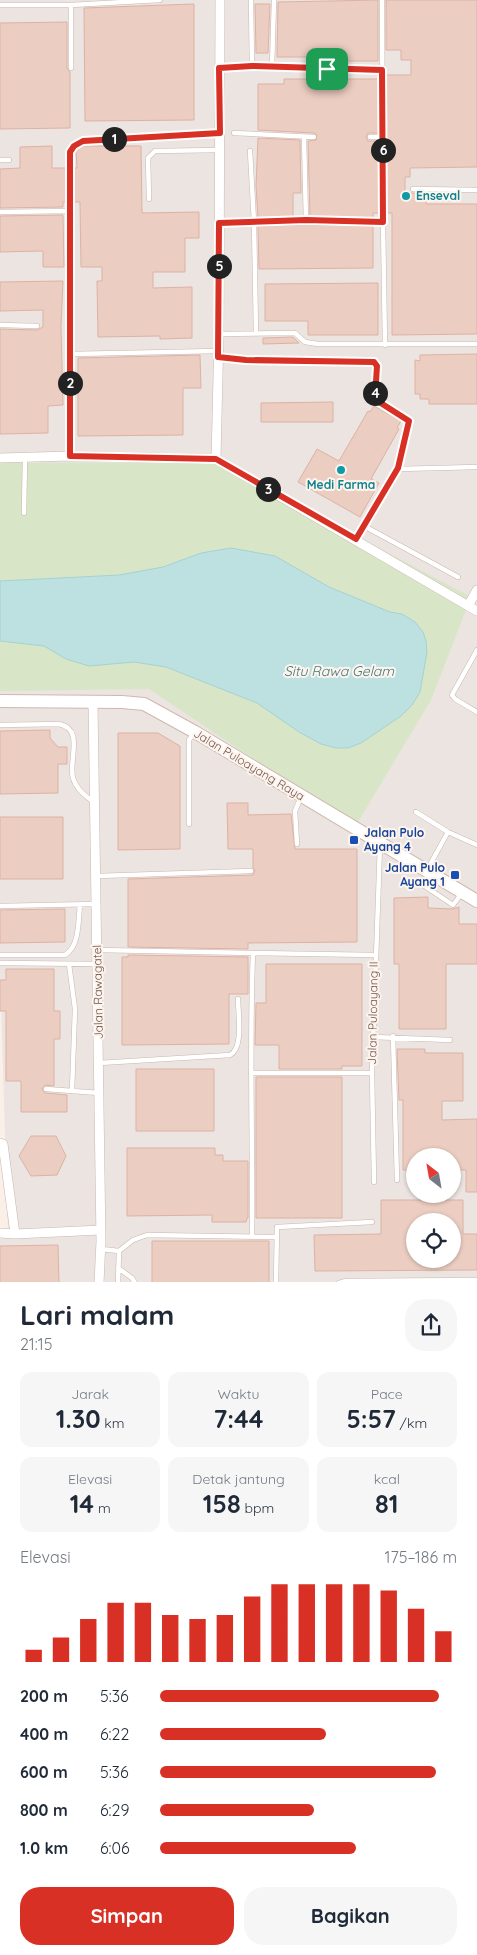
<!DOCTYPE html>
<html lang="id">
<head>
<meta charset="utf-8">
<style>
  :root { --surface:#fff; --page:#f6f6f7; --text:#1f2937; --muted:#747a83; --accent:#d93025 }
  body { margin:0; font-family:Quicksand,sans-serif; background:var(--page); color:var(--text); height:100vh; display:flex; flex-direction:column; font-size:19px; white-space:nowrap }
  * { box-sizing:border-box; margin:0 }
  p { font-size:16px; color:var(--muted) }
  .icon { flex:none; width:28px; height:28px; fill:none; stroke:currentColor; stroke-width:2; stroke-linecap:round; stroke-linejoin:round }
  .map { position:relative; height:1282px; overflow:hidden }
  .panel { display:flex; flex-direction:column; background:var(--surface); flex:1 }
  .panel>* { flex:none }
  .needle { width:32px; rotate:329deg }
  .tools { position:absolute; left:406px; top:1148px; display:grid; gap:10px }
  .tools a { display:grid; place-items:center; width:55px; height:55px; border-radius:50%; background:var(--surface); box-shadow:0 1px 4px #0004; font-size:25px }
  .pin { position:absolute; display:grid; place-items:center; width:42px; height:42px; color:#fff; margin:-21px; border-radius:10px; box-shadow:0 2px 8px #0006 }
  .km { position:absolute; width:25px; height:25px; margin:-12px; border-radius:50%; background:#222; color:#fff; font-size:14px; line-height:25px; text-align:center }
  .round { display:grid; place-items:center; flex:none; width:52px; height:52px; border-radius:20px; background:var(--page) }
  .headline { display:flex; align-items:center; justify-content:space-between; height:85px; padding:0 20px }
  h1 { font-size:28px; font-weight:700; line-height:38px }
  .figures { display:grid; grid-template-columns:repeat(3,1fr); gap:8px; height:85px; padding:5px 20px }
  .figures div { display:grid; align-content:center; border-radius:12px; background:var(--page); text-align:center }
  .figures b { font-size:25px; font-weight:700 }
  .figures small { font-size:14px; font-weight:400 }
  .figures p { font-size:14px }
  .chart { height:140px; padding:10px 20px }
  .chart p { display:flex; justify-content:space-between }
  .chart svg { width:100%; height:90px; margin-top:5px; stroke:var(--accent); stroke-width:6 }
  .cta { display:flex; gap:10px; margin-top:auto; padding:10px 20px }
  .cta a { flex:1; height:58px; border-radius:20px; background:var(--accent); color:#fff; font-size:20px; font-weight:700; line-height:58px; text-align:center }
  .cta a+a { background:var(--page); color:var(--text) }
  ul { padding:0 20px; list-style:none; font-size:16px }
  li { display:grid; grid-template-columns:80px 60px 1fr; align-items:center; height:38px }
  li i { height:12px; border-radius:6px; background:var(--accent) }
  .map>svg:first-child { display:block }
  .industrial { fill:#ebe4e0; fill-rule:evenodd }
  .green { fill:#d8e6c7 }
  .water { fill:#bde1e1; stroke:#a5d1d2 }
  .building { fill:#eccdc1; stroke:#ddb2a4; fill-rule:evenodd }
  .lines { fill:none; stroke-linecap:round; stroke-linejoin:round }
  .lane-casing { stroke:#cbb7ae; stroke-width:5.5 }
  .street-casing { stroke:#cbb7ae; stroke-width:10 }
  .secondary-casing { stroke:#cfb8af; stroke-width:14 }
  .lane { stroke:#fff; stroke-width:4.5 }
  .street { stroke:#fff; stroke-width:9 }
  .secondary { stroke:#fff; stroke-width:12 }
  .route-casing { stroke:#fff; stroke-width:10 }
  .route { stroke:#d93025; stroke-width:6 }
  .culture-dot { fill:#0f9aa8; stroke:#fdf4ed; stroke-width:2 }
  .transit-dot { fill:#1a4fb4; stroke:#fdf4ed; stroke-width:2 }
  .labels { text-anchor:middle; stroke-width:4; stroke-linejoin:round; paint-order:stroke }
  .culture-label { font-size:12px; font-weight:bold; fill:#0d838f; stroke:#fdf4ed; text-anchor:start }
  .street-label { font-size:12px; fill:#71564e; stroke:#fdf4ed }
  .transit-label { font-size:12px; font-weight:bold; fill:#164399; stroke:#fdf4ed; text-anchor:start }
  .water-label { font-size:14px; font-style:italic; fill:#47797b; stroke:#fdf4ed }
</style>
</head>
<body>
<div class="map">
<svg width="477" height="1283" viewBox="0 0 477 1283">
  <rect width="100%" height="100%" fill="#faf0e7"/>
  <path class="industrial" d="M0 0H477V1282L0 1283V1234H8L0 969ZM415 1156H452V1194H415ZM415 1221H452V1259H415Z"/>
  <path class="green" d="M217 462 471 597 431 700 355 827 149 689 0 691V463Z"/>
  <path class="water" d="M231 548 275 556 329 587 390 612 402 614 415 622 423 632 426 641 427 652 420 692 412 705 401 716 361 743 348 748H336L321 744 299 732 257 703 166 667 134 662 89 666 66 659 44 646 0 641V581L119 575 163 567 201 553Z"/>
  <path class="building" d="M378 0V61H340V57H277L278 2Z
    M386 0H477V167L410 168V177H405V193H426V204H477V334L392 335V213H387L386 75H411V60H401V50H386Z
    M194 4V120L85 121 84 8Z
    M255 4H270L268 53H256Z
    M67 22V68L70 72V128L0 129V23Z
    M284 79H378L379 133H368L366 137 368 141H379V213H373V218L310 217 308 141 316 140 317 135 314 133 258 130V84H284Z
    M258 138 300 140 301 193H293V217L258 218 256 186Z
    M52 146V168H66V202H63V207L0 208V169L20 168V147Z
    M82 146H141L142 213 199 212V238H185V272H153V288L192 287V338L160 339V336L98 337 97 281H102V267H81L80 202H74V168H77L76 150Z
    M63 215 64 267H43V251L0 252V216Z
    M306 225 373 226V268L259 269 258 226Z
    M63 281 61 327 63 405 48 406V433L0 434V329L37 330 43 327V310L0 311V282Z
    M378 283V335H308V321H265V284Z
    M293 337 299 343 263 344V338Z
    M477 354V404H429V399H420V394H415V360L420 361V355Z
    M200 355 201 388H183V435L78 436V358Z
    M333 402V422H261V403Z
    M374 406 401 421 397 428 399 429 371 479 379 483 360 517 298 482 317 449 339 461 368 411 370 412Z
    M50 730V738L58 747H67V764H58V793L0 794V731Z
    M118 733H158L180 746V849L118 850Z
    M227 803H248V815L291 814 295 849H357V942L248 943V949L128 947V879L253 875 255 871 253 868V849H228Z
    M0 817H63V879H0Z
    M428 897V908L453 909 459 907V924H477V964H446V1029H399V964H394V898Z
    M65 909V942L0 943V910Z
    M128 955 248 957V994H229V1044L122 1045V957H128Z
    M266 964H362V1066H342V1069H279V1045H255L256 1003H266Z
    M6 969H54V1011H60V1039H54V1086L45 1085 42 1089 45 1093 67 1095V1112H21V1081H6V1011H0V980H6Z
    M397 1049H425V1053H463V1101H442V1120L477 1119V1192H466V1170H452V1156H415V1170H403V1100H399Z
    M136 1069H214V1131H136Z
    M256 1077H342V1218H256Z
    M31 1136H56L66 1156 57 1175 31 1176 19 1156Z
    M127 1148H215V1155H223V1161H248V1218H247L246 1222H212V1215L127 1216Z
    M381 1200H463V1234H477V1270L315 1271 314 1235 381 1234ZM415 1221H452V1259H415Z
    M152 1241H269V1283H152Z
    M58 1245 59 1283H0V1246Z"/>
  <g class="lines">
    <g class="lane-casing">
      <path id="lane" d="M251 0 252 67
        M382 0 383 222 385 345
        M0 5H71L160 0
        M71 5V68
        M221 68 252 67 383 70
        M272 68 274 0
        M234 133 314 137
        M304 137 306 221
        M370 137H383
        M250 151 254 222 256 332
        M0 160H9
        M413 189 477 190
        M149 199 148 158 155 151 219 150
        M0 212 69 211
        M219 223 306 221 383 222
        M0 325 37 326
        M220 334 295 333 305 342 318 344H477
        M71 354 219 351
        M218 357 245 360 374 362 376 363 375 397 377 400 407 419 409 423 398 469 356 539
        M70 456V152L74 146 83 141 220 133
        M398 469 477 467
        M24 513 25 458
        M364 526 458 577
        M477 650 452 695 455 699 477 712
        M0 725 59 724C85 729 68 761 73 778 76 789 85 795 93 802
        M416 812 448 832
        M189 824V740L194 733
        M297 844 295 811 301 797
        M427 870 448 832 477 845
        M97 876 251 871
        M417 881 453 905 462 893
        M0 906 96 904
        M98 950 253 953
        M0 955H65C80 946 78 921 80 905
        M0 963 96 964
        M69 964 75 1009 72 1091
        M393 1036 397 1180
        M373 1037 450 1040
        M99 1063 230 1055C244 1048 238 1013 238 999
        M251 1073H372
        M46 1089 99 1093
        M374 1182 372 1073 380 845
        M252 1237C253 1142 249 1048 253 953L375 955
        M101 1249 119 1251 118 1283
        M119 1251 133 1240 147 1235 276 1237
        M118 1268 132 1278 135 1283
        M276 1283 277 1227 372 1222
        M339 1283 346 1281 477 1280"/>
    </g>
    <g class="street-casing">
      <path id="street" d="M0 458 70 456 216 459 477 611
        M216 459 219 334 220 0
        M468 606 477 590
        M93 702 101 1241 99 1283
        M0 1143 3 1144 15 1234
        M0 1233 15 1234 101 1230"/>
    </g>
    <g class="secondary-casing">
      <path id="secondary" d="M0 701 122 702 144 704 195 732 477 901"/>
    </g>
    <use href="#lane" class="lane"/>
    <use href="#street" class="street"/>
    <use href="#secondary" class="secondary"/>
  </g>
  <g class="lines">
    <g class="route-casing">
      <path id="route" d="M252 66 382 70 383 222 306 220 219 223 218 357 246 360 374 362 377 366 375 397 376 400 409 421 398 468 356 539 216 459 70 456V152L74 146 83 141 220 133 219 68Z"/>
    </g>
    <use href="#route" class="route"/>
  </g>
  <g class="culture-dot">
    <circle cx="406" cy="196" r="5"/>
    <circle cx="341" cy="470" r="5"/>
  </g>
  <g class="transit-dot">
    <rect x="349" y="835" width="10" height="10" rx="2.5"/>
    <rect x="450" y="870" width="10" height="10" rx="2.5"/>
  </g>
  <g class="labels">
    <g class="culture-label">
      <text x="416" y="200">Enseval</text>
      <text x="341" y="489" text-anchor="middle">Medi Farma</text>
    </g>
    <g class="street-label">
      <text transform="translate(249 765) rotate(31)" y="4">Jalan Puloayang Raya</text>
      <text transform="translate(98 992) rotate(-91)" y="4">Jalan Rawagatel</text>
      <text transform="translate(373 1013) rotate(-89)" y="4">Jalan Puloayang II</text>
    </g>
    <g class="transit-label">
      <text x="364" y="837">Jalan Pulo<tspan x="364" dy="14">Ayang 4</tspan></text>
      <text x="445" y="872" text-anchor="end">Jalan Pulo<tspan x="445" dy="14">Ayang 1</tspan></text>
    </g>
    <g class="water-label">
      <text x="339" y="676">Situ Rawa Gelam</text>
    </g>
  </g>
</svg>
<div class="tools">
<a><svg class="needle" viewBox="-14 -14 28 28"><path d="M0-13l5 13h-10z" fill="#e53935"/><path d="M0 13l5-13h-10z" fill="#747a83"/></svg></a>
<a><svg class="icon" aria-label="locate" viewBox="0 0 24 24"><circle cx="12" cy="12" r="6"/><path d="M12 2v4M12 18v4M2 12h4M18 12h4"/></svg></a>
</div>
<div class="pin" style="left:327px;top:69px;background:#1e9e55"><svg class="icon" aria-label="arrive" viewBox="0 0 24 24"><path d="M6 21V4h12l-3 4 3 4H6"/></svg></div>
<b class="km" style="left:114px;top:139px">1</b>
<b class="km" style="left:70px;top:383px">2</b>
<b class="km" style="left:268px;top:489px">3</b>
<b class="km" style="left:375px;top:393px">4</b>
<b class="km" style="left:219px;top:266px">5</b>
<b class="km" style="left:383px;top:150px">6</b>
</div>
<section class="panel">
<div class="headline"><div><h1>Lari malam</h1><p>21:15</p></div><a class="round"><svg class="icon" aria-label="share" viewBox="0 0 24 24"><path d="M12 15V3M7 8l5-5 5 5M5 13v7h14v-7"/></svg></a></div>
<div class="figures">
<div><p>Jarak</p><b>1.30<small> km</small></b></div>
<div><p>Waktu</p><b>7:44</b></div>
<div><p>Pace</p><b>5:57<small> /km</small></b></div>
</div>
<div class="figures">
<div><p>Elevasi</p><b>14<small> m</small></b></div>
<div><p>Detak jantung</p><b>158<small> bpm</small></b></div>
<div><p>kcal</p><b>81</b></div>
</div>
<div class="chart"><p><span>Elevasi</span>175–186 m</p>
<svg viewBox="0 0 160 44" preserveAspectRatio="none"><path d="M5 44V38M15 44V32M25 44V23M35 44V15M45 44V15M55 44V21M65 44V23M75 44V21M85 44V12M95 44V6M105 44V6M115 44V6M125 44V6M135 44V9M145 44V18M155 44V29"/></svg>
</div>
<ul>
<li><b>200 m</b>5:36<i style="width:94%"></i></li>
<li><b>400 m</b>6:22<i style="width:56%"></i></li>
<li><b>600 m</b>5:36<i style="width:93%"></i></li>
<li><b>800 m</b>6:29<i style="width:52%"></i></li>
<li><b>1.0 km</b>6:06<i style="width:66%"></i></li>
</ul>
<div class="cta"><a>Simpan</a><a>Bagikan</a></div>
</section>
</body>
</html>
